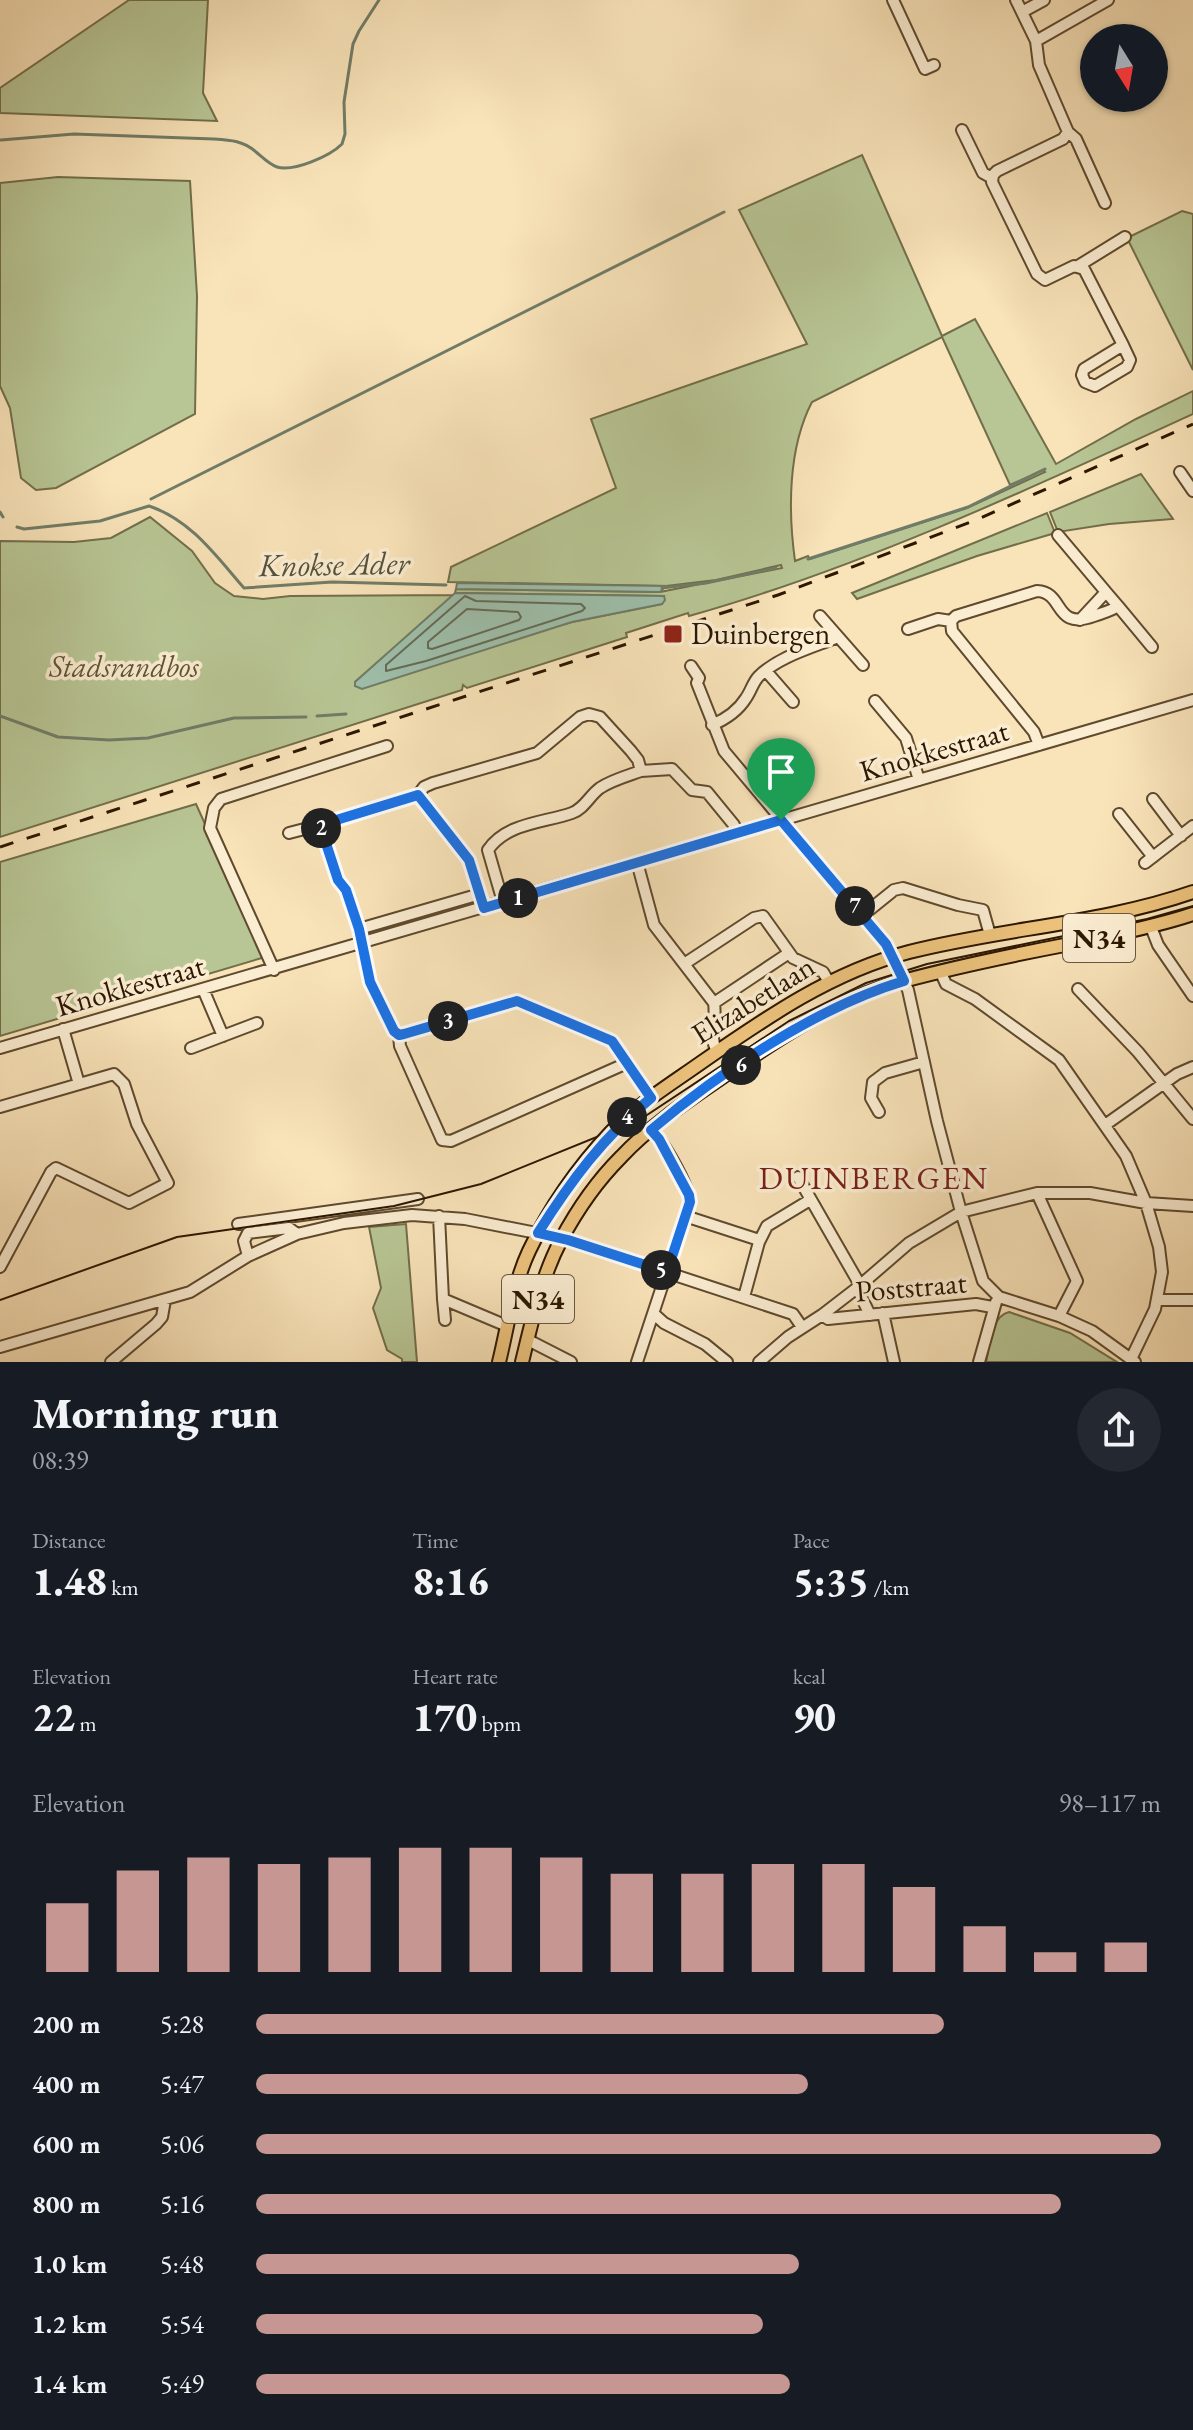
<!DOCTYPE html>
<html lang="en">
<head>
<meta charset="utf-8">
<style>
  :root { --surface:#171b24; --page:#242831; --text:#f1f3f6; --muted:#9ea1a6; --accent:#c59692 }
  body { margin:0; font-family:"EB Garamond",serif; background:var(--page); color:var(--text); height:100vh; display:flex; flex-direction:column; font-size:30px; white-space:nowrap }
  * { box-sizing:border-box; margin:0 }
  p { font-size:26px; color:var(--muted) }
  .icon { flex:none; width:44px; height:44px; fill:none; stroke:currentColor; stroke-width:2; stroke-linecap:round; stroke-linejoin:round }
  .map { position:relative; height:1362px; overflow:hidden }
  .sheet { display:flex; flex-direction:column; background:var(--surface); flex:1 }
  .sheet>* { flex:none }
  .needle { width:52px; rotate:169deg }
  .fabs { position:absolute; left:1080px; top:24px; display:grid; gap:16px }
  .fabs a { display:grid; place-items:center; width:88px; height:88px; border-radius:50%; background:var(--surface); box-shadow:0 2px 6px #0004; font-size:40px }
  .pin { position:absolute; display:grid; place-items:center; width:68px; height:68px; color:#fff; margin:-82px -34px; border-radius:50% 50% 50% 0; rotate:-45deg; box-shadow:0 0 8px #0007 }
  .pin .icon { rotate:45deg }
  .km { position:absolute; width:40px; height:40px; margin:-20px; border-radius:50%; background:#222; color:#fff; font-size:22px; line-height:40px; text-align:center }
  .round { display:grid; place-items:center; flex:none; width:84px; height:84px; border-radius:42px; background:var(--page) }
  .headline { display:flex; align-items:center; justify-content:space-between; height:136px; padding:0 32px }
  h1 { font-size:44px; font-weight:800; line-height:60px }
  .stats { display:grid; grid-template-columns:repeat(3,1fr); gap:12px; height:136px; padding:8px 32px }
  .stats div { display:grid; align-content:center }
  .stats b { font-size:40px; font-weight:800 }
  .stats small { font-size:22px; font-weight:400 }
  .stats p { font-size:22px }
  .chart { height:224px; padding:16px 32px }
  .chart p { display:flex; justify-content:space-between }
  .chart svg { width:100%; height:144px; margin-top:8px; stroke:var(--accent); stroke-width:6 }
  ul { padding:0 32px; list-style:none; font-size:26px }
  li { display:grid; grid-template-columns:128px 96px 1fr; align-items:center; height:60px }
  li i { height:20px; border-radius:10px; background:var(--accent) }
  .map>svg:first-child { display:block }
  .green { fill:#b8c594; stroke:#726e4a; stroke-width:2; fill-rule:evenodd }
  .water { fill:#9ebfab; stroke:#707c67; stroke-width:2 }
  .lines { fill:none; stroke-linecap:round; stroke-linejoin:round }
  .shore { stroke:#656b56; stroke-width:2 }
  .stream { stroke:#707c67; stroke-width:3 }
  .minor-casing { stroke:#5f4a2e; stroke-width:14 }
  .major-casing { stroke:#2c1700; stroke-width:16 }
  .minor { stroke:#fbedd2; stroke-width:10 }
  .major { stroke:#ecc27c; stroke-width:12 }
  .tram { stroke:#2c1700; stroke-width:2 }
  .rail { stroke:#2c1700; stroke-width:3; stroke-dasharray:14 14; stroke-linecap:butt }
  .route-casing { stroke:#fff; stroke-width:16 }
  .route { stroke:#1a73e8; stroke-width:10 }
  .poi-dot { fill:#8f2418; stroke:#fbedd2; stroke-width:3 }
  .labels { text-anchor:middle; stroke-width:7; stroke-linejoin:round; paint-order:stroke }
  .shield { fill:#fbedd2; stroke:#6a573f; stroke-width:2 }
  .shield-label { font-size:28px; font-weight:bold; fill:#2c1700 }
  .poi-label { font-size:30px; fill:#2c1700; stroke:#fbedd2; text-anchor:start }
  .park-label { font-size:30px; font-style:italic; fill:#5d5434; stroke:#fbedd2 }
  .street-label { font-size:30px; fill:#2c1700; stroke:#fbedd2 }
  .water-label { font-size:32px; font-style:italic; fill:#54523c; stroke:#fbedd2 }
  .neighbourhood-label { font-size:32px; letter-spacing:2px; fill:#7a1f14; stroke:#fbedd2 }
</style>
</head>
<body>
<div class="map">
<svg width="1193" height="1362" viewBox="0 0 1193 1362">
  <rect width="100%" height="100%" fill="#f9e3b9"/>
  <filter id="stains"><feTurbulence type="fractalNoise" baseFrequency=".0025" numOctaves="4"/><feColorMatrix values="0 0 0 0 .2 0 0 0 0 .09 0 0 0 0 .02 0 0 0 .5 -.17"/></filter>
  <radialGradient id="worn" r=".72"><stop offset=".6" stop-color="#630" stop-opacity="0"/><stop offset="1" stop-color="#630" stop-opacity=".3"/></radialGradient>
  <path class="green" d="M129 0H208L203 93 217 121 0 113V88Z
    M862 155 942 336 975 319 1056 464 1136 419 1193 391V414C1032 488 860 568 689 616L688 613 626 633 627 637 467 688 463 685 462 690 0 837V541L74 542 111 538 150 517 192 551 215 583 234 596 263 599 290 596 455 595 355 682 572 622 662 604 664 596 455 593 456 589 660 592 782 568 781 565 716 580 666 586 448 582 451 567 616 488 591 419 807 344 739 210ZM942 337 1010 485 1043 470 1045 472 967 508 810 559 808 556 795 561C788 510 788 448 812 402Z
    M58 177 190 181 197 296 195 414 56 488 36 490 21 478 10 408 0 386V183Z
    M1182 211 1193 214V370L1127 238Z
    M1141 474 1173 519 1109 524 1058 532 1050 512Z
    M1047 513 1055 533 977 556 857 599 852 593Z
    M196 804 265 957 0 1036V862Z
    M406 1224 417 1362H402V1359L387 1350 373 1308 381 1288 369 1227Z
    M1009 1312 1070 1333 1117 1362H986C990 1345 990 1317 1009 1312Z"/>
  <path class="water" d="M457 583 666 586 660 592 456 589Z
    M455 593 664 596 665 600 662 604 572 622 362 689 355 686V682Z"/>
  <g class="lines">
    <path class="shore" d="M465 596 476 601 581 604 585 608 582 611 426 661 386 671V665Z
      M467 609 518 612 521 617 519 620 432 649 428 648V642Z"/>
    <path class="stream" d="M1 140 74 134 214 139C231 140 244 141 256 152 262 157 270 165 277 167 294 172 330 156 342 144L345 134 344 102 353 44 359 31 379 0
      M151 499 724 212
      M0 512 3 517
      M17 527 24 529 100 521 149 506C191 520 216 556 244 588L332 582 446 585
      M808 559 968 507 1045 469
      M662 588 706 583 776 568
      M0 716 58 737 109 740 148 738 234 718 306 717
      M317 716 346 714"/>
    <g class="minor-casing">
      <path id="minor" d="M893 0 925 69 934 65
        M1016 0 1036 41 1039 65 1068 132 1063 139 997 171 993 175 992 182 1037 274 1045 280 1074 266 1084 269 1123 345 1084 369 1082 375 1085 382 1095 386 1127 367 1130 360 1123 345
        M1022 12 1044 0
        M1036 41 1108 0
        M962 130 983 173 992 178
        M1068 132 1076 139 1105 203
        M1078 266 1125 237
        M1180 472 1193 491
        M1058 535 1106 592
        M1118 606 1152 647
        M820 616 863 665
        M908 629 938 619 951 621
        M691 666 699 678 697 683 724 751 886 944 908 990 937 1121 961 1212 983 1281 999 1297 1059 1316 1092 1331 1135 1362
        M766 671 793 702
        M875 701 906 738 919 780
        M712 725C726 719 738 711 746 698 751 691 753 682 759 676 780 656 811 648 838 637
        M1039 745 1034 732 952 631 951 621 956 616 1037 591C1065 592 1053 631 1094 616 1102 613 1111 611 1118 606L1106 592 1080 620
        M418 795 424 787 433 783 537 753 580 717 589 714 600 717 631 751 638 760 641 771 672 769 692 790 707 792 734 825 736 833
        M1153 799 1181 836
        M1119 814 1153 857
        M320 825 338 880 346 890 359 929 370 982 394 1031 399 1035 400 1046 442 1140 451 1141 627 1063
        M289 833 320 825 418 795 469 860 484 908
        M637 862 654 925 714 1003C717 1021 708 1037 717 1051
        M1145 863 1193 826
        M503 902 488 850C506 823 543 823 572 813 584 809 590 795 600 788 612 780 627 776 641 771
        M863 915 894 890 903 888 958 905 983 910 990 935
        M1151 927 1158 945 1193 996
        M359 929 480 894
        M684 964 754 918 763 916 793 958 823 972 829 982
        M274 970 210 828 214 808 221 799 387 746
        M941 973 946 984 975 999 1059 1060 1126 1156 1146 1203 1159 1247 1162 1272 1155 1309 1131 1359
        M203 989 223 1036
        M1078 989 1138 1052 1193 1119
        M714 1003 789 953
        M63 1029 79 1084
        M399 1035 517 1001 612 1041 651 1098
        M0 1048 1193 700
        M191 1048 257 1023
        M0 1107 114 1074 124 1084 137 1124 168 1183 129 1203 56 1168 51 1172 0 1267
        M879 1112 871 1098 873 1082 885 1073 924 1062
        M1105 1125 1177 1074 1193 1067
        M798 1177 860 1285
        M1037 1193 1077 1281 1059 1316
        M439 1216 443 1299 507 1326
        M685 1216 756 1239 759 1242 744 1297
        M238 1224 418 1199
        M759 1242 767 1226 810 1200
        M248 1256 244 1241 248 1233 289 1228 297 1234
        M857 1288 870 1315
        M443 1299 445 1320
        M1158 1300H1193
        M883 1313 894 1362
        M654 1314 664 1323 705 1344 727 1362
        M822 1315 828 1319 976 1304 992 1307
        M528 1340 571 1362
        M0 1347 190 1292 248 1256 297 1234 344 1223 412 1215 465 1219 562 1238 793 1314 802 1327
        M111 1362 156 1324 162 1317 165 1300
        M637 1362 690 1202C688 1184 664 1142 651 1130
        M759 1362 788 1337 822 1315 857 1288 909 1243 961 1212 1037 1193H1090L1146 1203 1193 1206
        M979 1362 996 1302"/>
    </g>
    <g class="major-casing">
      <path id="major" d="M499 1362C508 1326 513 1285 529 1251 549 1209 579 1166 611 1132 638 1104 671 1084 702 1062 767 1017 832 972 909 952 1003 928 1101 924 1193 892
        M522 1362C532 1321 541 1278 561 1240 577 1210 597 1181 621 1157 650 1126 686 1102 721 1078 778 1039 836 999 903 981 959 966 1017 954 1075 943 1115 934 1155 927 1193 914"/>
    </g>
    <use href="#minor" class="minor"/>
    <use href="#major" class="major"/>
    <path class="tram" d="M0 1300 177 1237 394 1206 481 1184 641 1119 789 1021 866 983 927 964 1147 919 1193 906"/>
    <path class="rail" d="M0 847 778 595 976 520 1193 424"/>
  </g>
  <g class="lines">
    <g class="route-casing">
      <path id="route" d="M418 795 469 860 484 908 781 820 886 944 904 981C817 1007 720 1072 651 1130L659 1139 689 1195 690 1202 667 1272 568 1240 538 1233C570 1182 604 1136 651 1098L612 1041 517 1001 404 1034 399 1035 394 1031 370 982 359 929 346 890 338 880 320 825Z"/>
    </g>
    <use href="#route" class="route"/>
  </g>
  <rect class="poi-dot" x="663" y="624" width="20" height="20" rx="4"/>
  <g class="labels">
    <g class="shield">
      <rect x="1063" y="914" width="72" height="48" rx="6"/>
      <rect x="502" y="1275" width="72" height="48" rx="6"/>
    </g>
    <g class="shield-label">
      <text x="1099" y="948">N34</text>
      <text x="538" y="1309">N34</text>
    </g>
    <g class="poi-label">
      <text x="691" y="644">Duinbergen</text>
    </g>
    <g class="park-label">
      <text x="124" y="677">Stadsrandbos</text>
    </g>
    <g class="street-label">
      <text transform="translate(934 751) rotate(-16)" y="10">Knokkestraat</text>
      <text transform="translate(130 986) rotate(-16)" y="10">Knokkestraat</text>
      <text transform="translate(753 1000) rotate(-32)" y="10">Elizabetlaan</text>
      <text transform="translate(911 1287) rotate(-5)" y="10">Poststraat</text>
    </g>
    <g class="water-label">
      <text transform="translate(334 564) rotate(-1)" y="11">Knokse Ader</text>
    </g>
    <g class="neighbourhood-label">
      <text x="874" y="1189">DUINBERGEN</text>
    </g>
  </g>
  <rect width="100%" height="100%" filter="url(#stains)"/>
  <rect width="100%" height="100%" fill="url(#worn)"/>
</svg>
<div class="fabs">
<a><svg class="needle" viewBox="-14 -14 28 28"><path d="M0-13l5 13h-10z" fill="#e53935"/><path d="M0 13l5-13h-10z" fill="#9ea1a6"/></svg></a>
</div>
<div class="pin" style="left:781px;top:820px;background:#1e9e55"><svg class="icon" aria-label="arrive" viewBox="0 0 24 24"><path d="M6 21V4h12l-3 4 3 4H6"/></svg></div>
<b class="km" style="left:518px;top:898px">1</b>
<b class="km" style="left:321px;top:828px">2</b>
<b class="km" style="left:448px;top:1021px">3</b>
<b class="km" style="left:627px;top:1117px">4</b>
<b class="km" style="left:661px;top:1270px">5</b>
<b class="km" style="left:741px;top:1065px">6</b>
<b class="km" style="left:855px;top:906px">7</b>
</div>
<section class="sheet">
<div class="headline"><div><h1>Morning run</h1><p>08:39</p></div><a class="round"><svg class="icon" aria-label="share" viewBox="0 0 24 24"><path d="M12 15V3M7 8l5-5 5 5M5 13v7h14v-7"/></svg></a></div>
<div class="stats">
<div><p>Distance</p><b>1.48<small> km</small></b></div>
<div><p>Time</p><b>8:16</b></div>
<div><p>Pace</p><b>5:35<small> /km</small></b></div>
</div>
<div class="stats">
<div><p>Elevation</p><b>22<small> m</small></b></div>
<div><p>Heart rate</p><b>170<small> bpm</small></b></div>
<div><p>kcal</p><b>90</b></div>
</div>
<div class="chart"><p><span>Elevation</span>98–117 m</p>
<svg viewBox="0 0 160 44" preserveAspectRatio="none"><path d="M5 44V23M15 44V13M25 44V9M35 44V11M45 44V9M55 44V6M65 44V6M75 44V9M85 44V14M95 44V14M105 44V11M115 44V11M125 44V18M135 44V30M145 44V38M155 44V35"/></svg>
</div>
<ul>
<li><b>200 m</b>5:28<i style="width:76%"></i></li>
<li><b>400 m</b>5:47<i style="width:61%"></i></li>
<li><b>600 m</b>5:06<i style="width:100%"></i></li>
<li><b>800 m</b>5:16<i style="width:89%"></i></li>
<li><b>1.0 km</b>5:48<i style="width:60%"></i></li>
<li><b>1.2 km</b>5:54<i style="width:56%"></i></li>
<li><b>1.4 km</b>5:49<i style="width:59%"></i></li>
</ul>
</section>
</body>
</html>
